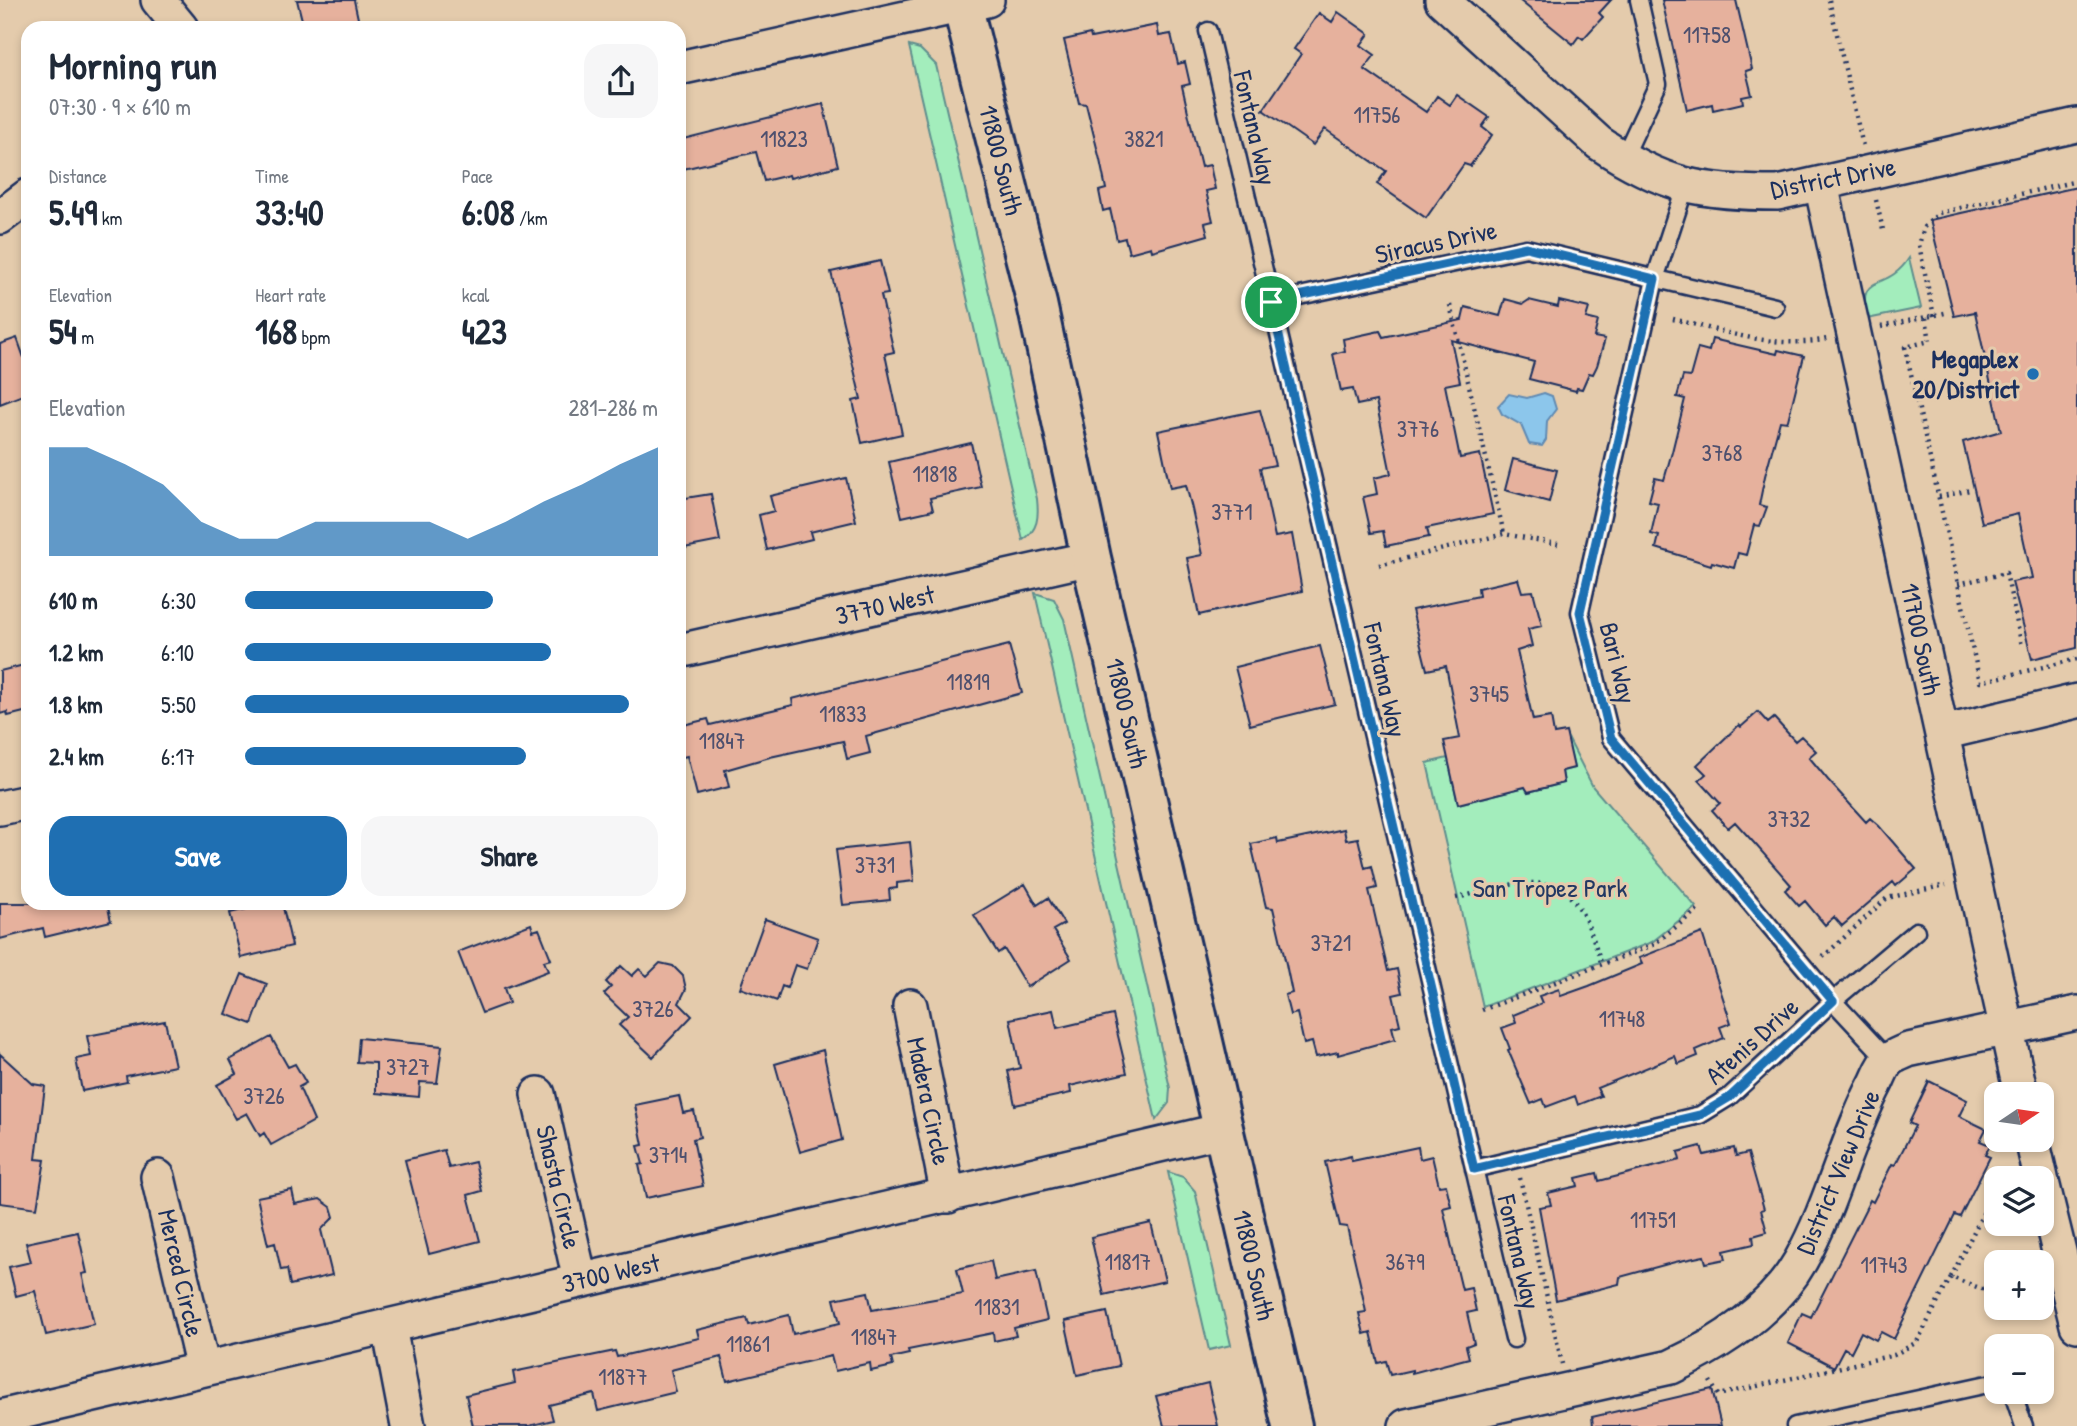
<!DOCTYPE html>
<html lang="en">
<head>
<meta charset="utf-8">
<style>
  :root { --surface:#fff; --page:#f6f6f7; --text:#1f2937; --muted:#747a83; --accent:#1f6fb2 }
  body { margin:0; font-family:"Patrick Hand",sans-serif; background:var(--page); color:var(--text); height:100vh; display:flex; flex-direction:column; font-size:26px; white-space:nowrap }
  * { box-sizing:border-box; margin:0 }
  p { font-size:23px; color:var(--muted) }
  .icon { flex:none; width:38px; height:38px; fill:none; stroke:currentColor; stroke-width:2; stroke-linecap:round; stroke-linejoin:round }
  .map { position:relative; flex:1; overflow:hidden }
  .side { position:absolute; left:21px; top:21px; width:665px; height:889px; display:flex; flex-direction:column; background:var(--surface); border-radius:21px; box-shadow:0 4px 10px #0003 }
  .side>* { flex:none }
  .needle { width:46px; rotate:77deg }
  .buttons { position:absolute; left:1984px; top:1082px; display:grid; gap:14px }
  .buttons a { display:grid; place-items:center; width:70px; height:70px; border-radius:14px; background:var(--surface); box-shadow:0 4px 10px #0003; font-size:35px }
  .pin { position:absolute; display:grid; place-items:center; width:60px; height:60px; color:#fff; margin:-30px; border:4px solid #fff; border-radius:50%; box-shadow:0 2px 7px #0007 }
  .round { display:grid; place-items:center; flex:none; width:74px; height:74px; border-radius:21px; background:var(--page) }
  .headline { display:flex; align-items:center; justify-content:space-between; height:119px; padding:0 28px }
  h1 { font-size:38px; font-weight:700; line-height:52px }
  .figures { display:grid; grid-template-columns:repeat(3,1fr); gap:10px; height:119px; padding:7px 28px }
  .figures div { display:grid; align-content:center }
  .figures b { font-size:35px; font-weight:700 }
  .figures small { font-size:19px; font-weight:400 }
  .figures p { font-size:19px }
  .chart { height:196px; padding:14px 28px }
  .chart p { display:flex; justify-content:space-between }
  .chart svg { width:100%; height:126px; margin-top:7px; fill:var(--accent); opacity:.7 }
  .cta { display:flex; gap:14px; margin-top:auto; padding:14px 28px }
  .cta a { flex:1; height:80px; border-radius:21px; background:var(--accent); color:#fff; font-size:28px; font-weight:700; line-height:80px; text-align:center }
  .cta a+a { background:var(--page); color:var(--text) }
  ul { padding:0 28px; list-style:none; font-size:23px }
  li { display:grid; grid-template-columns:112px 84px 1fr; align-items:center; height:52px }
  li i { height:18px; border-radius:9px; background:var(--accent) }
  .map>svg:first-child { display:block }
  .green { fill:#a3edbc; stroke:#5f8e8d; stroke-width:2 }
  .water { fill:#8cc6eb; stroke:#5f8ab3; stroke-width:2 }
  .building { fill:#e6b19d; stroke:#1b2f5e; stroke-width:2 }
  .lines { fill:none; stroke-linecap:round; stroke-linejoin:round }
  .lane-casing { stroke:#1b2f5e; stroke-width:21 }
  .street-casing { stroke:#1b2f5e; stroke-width:38 }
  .secondary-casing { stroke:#1b2f5e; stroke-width:44 }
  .path { stroke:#1b2f5e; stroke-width:4.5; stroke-dasharray:2 5; stroke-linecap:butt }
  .lane { stroke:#e4cbac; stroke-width:16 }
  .street { stroke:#e4cbac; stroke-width:33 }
  .secondary { stroke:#e4cbac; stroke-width:38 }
  .route-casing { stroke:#fff; stroke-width:14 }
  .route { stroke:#1f6fb2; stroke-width:9 }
  .poi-dot { fill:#1f6fb2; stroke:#e4cbac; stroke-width:2.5 }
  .labels { text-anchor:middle; stroke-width:6; stroke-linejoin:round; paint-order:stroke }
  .number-label { font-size:23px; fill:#4e506e }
  .street-label { font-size:26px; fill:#1b2f5e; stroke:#e4cbac }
  .poi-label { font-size:26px; font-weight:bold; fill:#1b2f5e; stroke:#e4cbac; text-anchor:end }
  .park-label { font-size:26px; fill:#223863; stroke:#e4cbac }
</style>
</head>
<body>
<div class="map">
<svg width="2077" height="1426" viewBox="0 0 2077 1426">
  <rect width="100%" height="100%" fill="#e4cbac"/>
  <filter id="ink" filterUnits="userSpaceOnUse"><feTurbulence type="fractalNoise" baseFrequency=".0143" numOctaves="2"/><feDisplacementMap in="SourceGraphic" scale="14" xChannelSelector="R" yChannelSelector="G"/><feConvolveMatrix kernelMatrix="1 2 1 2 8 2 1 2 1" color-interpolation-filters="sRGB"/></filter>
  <g filter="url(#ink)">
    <path class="green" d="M909 46 920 49 936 65 1037 499C1039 517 1038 530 1023 540Z
      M1909 258 1921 308 1867 319C1856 270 1886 294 1909 258Z
      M1035 593 1054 599 1064 619 1170 1088 1169 1103 1156 1120Z
      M1566 734 1593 787 1696 907 1652 942 1483 1007 1427 763 1448 758 1458 804 1525 787 1528 792 1564 783 1562 771 1574 768Z
      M1168 1172 1183 1177 1195 1191 1231 1345 1209 1350Z"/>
    <path class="water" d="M1544 393 1552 396 1556 409 1547 421 1546 440 1542 446 1529 444 1521 425 1502 414 1498 406 1509 394 1527 398Z"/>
    <path class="building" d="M297 0H354L360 28H304Z
      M1519 0H1611L1599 13 1603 17 1583 39 1579 36 1573 44Z
      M1662 0H1736L1752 69 1746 71 1752 95 1742 97 1743 103 1713 110 1712 104 1687 110Z
      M1338 12 1369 34 1361 45 1375 55 1364 69 1426 112 1437 96 1450 105 1457 95 1489 117 1482 127 1492 135 1470 166 1464 164 1426 218 1377 184 1386 171 1325 129 1313 145 1263 110 1301 54 1294 49 1319 13 1332 22Z
      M1157 25 1159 36 1171 34 1178 64 1185 62 1190 84 1182 86 1194 138 1201 167 1210 165 1215 189 1206 191 1213 221 1205 223 1208 235 1152 251 1151 247 1129 253 1125 238 1117 240 1110 209 1103 211 1099 191 1106 189 1100 160 1086 104 1079 103 1064 40 1090 34 1091 38Z
      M823 104 838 166 790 178 789 175 764 181 756 152 679 170V140Z
      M2077 187V648L2032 659 2012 582 2032 578 2018 514 1982 523 1963 442 2001 431 1975 312 1954 316 1930 220Z
      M880 261 888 294 881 295 894 352 885 354 902 434 862 443 853 401 861 399 831 272Z
      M1505 299 1523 304 1529 300 1558 307 1559 301 1589 308 1586 318 1598 321 1594 337 1605 339 1597 366 1593 374 1589 373 1582 389 1577 388 1576 391 1529 379 1534 362 1451 340 1460 382 1445 385 1460 458 1480 454 1493 514 1427 528 1429 537 1386 546 1383 531 1371 533 1363 497 1377 494 1374 478 1391 474 1376 401 1357 405 1353 389 1341 391 1333 354 1345 351 1343 339 1380 331 1383 337 1462 320 1465 307 1500 316Z
      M17 338 28 369V393L0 404V344Z
      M1712 339 1777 354 1778 350 1804 356 1788 420 1787 422 1780 421 1765 476 1759 505 1767 507 1760 526 1754 525 1746 555 1738 553 1734 568 1712 562 1711 565 1656 548 1659 536 1651 534 1658 503 1649 501 1655 478 1664 480 1672 452 1685 399 1677 397 1683 376 1690 377 1698 348 1709 351Z
      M1260 410 1275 465 1260 468 1275 537 1292 534 1302 591 1199 615 1187 558 1202 555 1192 509 1186 485 1170 488 1158 431Z
      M971 443 981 487 930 498 933 510 902 517 889 462Z
      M1513 459 1557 470 1549 502 1505 490Z
      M846 478 856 521 810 532 812 539 767 550 759 515 774 511 770 496Z
      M711 494 720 541 679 549V499Z
      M1518 579 1522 592 1533 591 1542 626 1528 629 1532 646 1517 651 1533 720 1551 717 1554 734 1566 732 1574 768 1562 771 1564 783 1528 792 1525 787 1458 804 1444 741 1460 738 1446 666 1427 670 1412 610 1479 596 1478 588Z
      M1009 645 1022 693 866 736 870 753 847 759 843 741 770 757 725 770 729 787 697 795 687 756 679 758V726L708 719 710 725 793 705 792 699Z
      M1320 646 1335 704 1250 725 1235 667Z
      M28 664V711L8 716 7 712 0 714V671Z
      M1758 712 1768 723 1774 718 1795 741 1801 736 1816 751 1809 757 1828 780 1866 822 1870 818 1879 826 1916 869 1896 886 1893 882 1842 926 1834 917 1825 925 1805 901 1799 906 1785 890 1791 885 1755 844 1735 822 1728 828 1712 810 1720 803 1699 780 1706 774 1697 765 1739 725 1741 727Z
      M1344 829 1346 840 1358 838 1365 868 1372 866 1377 888 1369 890 1381 942 1388 971 1397 969 1402 993 1393 995 1400 1025 1392 1027 1395 1039 1338 1055V1052L1316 1057 1312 1042 1304 1044 1297 1013 1290 1015 1285 995 1292 993 1286 964 1273 908 1266 907 1251 844 1277 838 1278 843Z
      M910 842 914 881 897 883V888L889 889 890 900 843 905 836 850Z
      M1025 884 1037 905 1048 898 1064 924 1053 930 1071 959 1027 987 1004 949 998 953 974 915Z
      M0 903H107L111 921 45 937 43 928 0 939Z
      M272 903H282L292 946 241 958 230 913Z
      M765 919 818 938 807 969 795 965 787 988 782 986 777 1001 740 988Z
      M531 924 533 931 539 929 551 959 544 961 548 971 504 988 509 1003 482 1013 458 952Z
      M1702 933 1731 1023 1720 1027 1724 1038 1696 1050 1698 1056 1678 1064 1675 1056 1597 1088 1601 1096 1578 1105 1575 1096 1546 1107 1543 1099 1531 1104 1508 1050 1510 1049 1502 1028 1516 1023 1513 1015 1542 1003 1539 996 1559 989 1561 996 1589 986 1642 964 1639 958Z
      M660 963 673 966 683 976 686 989 679 1003 692 1016 653 1057 619 1025 628 1017 604 994 611 987 606 982 621 966 632 976 639 969 647 976Z
      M242 974 267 984 252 1024 226 1014Z
      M1053 1010 1057 1028 1113 1015 1127 1073 1070 1086 1071 1093 1015 1105 1008 1071 1020 1068 1010 1019Z
      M165 1021 175 1066 126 1076 127 1082 82 1091 76 1059 91 1056 87 1036Z
      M271 1037 288 1067 295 1064 306 1083 299 1087 314 1121 271 1145 264 1133 260 1136 247 1113 236 1119 217 1085 237 1074 230 1060Z
      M359 1038 442 1046 437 1083 420 1082 419 1097 376 1093V1063L357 1062Z
      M823 1050 842 1140 800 1152 775 1064Z
      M0 1054 33 1084 45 1086 36 1159 45 1160 37 1208 0 1203Z
      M1929 1081 1967 1100 1959 1116 1986 1129 1980 1141 1990 1145 1985 1155 1990 1157 1960 1217 1955 1215 1894 1339 1881 1332 1876 1340 1861 1332 1851 1352 1844 1348 1834 1367 1788 1343 1802 1313 1811 1317 1870 1200 1873 1202 1892 1164 1895 1165 1915 1126 1909 1123Z
      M679 1096 683 1113 694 1111 700 1137 693 1139 703 1186 646 1198 639 1165 643 1164 638 1146 643 1145 635 1105Z
      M1701 1146 1704 1155 1734 1148 1736 1156 1748 1153 1764 1209 1761 1210 1767 1232 1753 1236 1754 1244 1724 1251 1726 1259 1706 1263 1704 1256 1675 1262 1620 1277 1619 1284 1556 1300 1539 1207 1551 1205 1548 1193 1578 1186 1576 1178 1597 1173 1599 1181 1680 1160 1678 1152Z
      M1418 1147 1420 1159 1432 1156 1439 1186 1446 1185 1451 1206 1443 1208 1455 1261 1462 1290 1471 1288 1476 1311 1467 1313 1474 1343 1466 1346 1469 1358 1412 1373V1370L1390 1375 1386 1361 1378 1363 1371 1332 1364 1334 1359 1313 1366 1312 1360 1283 1347 1227 1340 1226 1325 1162 1351 1156 1352 1161Z
      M444 1150 449 1168 475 1162 482 1191 468 1195 480 1241 429 1254 405 1160Z
      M292 1190 295 1204 320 1199 331 1207 334 1217 321 1230 332 1275 290 1285 287 1269 281 1270 275 1243 268 1245 257 1197Z
      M1151 1223 1165 1281 1104 1295 1091 1237Z
      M78 1232 87 1273 82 1274 94 1324 46 1335 35 1291 16 1296 9 1267 31 1262 26 1243Z
      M991 1261 995 1280 1036 1271 1047 1320 1014 1328 1016 1336 994 1341 993 1333 908 1350 909 1354 891 1358 893 1366 871 1371 870 1363 835 1371 831 1356 727 1381 721 1357 671 1370 676 1392 598 1411 594 1394 549 1405 553 1420 529 1426H473L466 1395 515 1383 513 1372 615 1351 617 1357 699 1338 697 1330 747 1318 749 1325 789 1315 793 1334 840 1323 834 1299 868 1292 872 1310 963 1294 957 1269Z
      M1107 1312 1119 1366 1077 1375 1065 1321Z
      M1208 1383 1218 1426H1164L1156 1396Z
      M1712 1389 1721 1426H1593L1592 1417Z"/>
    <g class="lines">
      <g class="lane-casing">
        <path id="lane" d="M1208 31 1514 1339
          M1623 159 1658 84 1639 0
          M1685 187 1655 279 1580 612 1611 738 1833 1001 1888 1060
          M1271 302 1526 248 1775 307
          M1474 1169 1700 1115 1729 1097 1833 1001 1916 931
          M2012 1391 2024 1426
          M1795 1426 1997 1382"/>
      </g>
      <g class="street-casing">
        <path id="street" d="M158 0 181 28
          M1442 0 1599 143C1663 186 1702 193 1778 193L2077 125
          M679 68 987 0
          M1821 184 2021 1094
          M0 217 28 196
          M679 651 1091 558
          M1942 733 2077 701
          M0 808 28 802
          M910 1006 948 1196
          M538 1094 580 1280
          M2032 1139 2041 1178
          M158 1177 203 1369
          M2042 1182 2077 1325
          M389 1327 408 1426
          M0 1417 1223 1130
          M1406 1426 1671 1367C1720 1344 1773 1310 1801 1260 1832 1204 1846 1140 1876 1083 1879 1077 1883 1065 1889 1060 1893 1056 1902 1053 1908 1050L2077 1013"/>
      </g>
      <g class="secondary-casing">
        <path id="secondary" d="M961 0 1037 304 1091 558 1292 1426"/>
      </g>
      <path class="path" d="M1829 0 1863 146
        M1876 200 1883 230
        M1450 305 1504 534
        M1934 316 1919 245 1924 227 1939 213 2077 181
        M1926 318 1930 341 1905 347 1980 682 2077 659
        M1673 319C1722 331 1777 350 1827 339
        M1881 327 1949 312
        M1939 497 1970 490
        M1379 565 1504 534 1558 544
        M1958 584 2006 573 2022 646
        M1456 898C1493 890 1550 865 1577 905 1589 922 1595 945 1602 965
        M1823 957 1887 898 1946 885
        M1482 1010 1653 945 1701 907
        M1520 1178 1562 1364
        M2001 1178 2006 1168
        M1951 1277 1997 1186
        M1710 1381 1718 1395 1894 1355 1917 1342 1951 1277 1982 1289 1997 1286"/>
      <use href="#lane" class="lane"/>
      <use href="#street" class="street"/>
      <use href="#secondary" class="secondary"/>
    </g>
  </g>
  <g class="lines" filter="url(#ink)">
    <g class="route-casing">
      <path id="route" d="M1526 247 1655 279 1580 612 1611 738 1833 1001 1730 1097 1700 1115 1474 1169 1271 302Z"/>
    </g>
    <use href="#route" class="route"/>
  </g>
  <circle class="poi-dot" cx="2033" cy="374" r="7"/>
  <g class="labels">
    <g class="number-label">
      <text x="1707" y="43">11758</text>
      <text x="1377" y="123">11756</text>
      <text x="784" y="147">11823</text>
      <text x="1144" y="147">3821</text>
      <text x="1418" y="437">3776</text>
      <text x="1722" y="461">3768</text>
      <text x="935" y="482">11818</text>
      <text x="1232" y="520">3771</text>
      <text x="968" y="690">11819</text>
      <text x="1489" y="702">3745</text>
      <text x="843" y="722">11833</text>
      <text x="722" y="749">11847</text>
      <text x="1789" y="827">3732</text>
      <text x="875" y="873">3731</text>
      <text x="1331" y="951">3721</text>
      <text x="653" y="1017">3726</text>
      <text x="1622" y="1027">11748</text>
      <text x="408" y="1075">3727</text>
      <text x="264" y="1104">3726</text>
      <text x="668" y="1163">3714</text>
      <text x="1653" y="1228">11751</text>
      <text x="1128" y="1270">11817</text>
      <text x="1405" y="1270">3679</text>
      <text x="1884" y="1273">11743</text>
      <text x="997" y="1315">11831</text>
      <text x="874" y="1345">11847</text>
      <text x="748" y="1352">11861</text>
      <text x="623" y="1385">11877</text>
    </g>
    <g class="street-label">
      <text transform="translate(1255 128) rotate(77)" y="9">Fontana Way</text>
      <text transform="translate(1001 160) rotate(76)" y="9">11800 South</text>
      <text transform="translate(1833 178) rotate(-11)" y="9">District Drive</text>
      <text transform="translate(1436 242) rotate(-12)" y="9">Siracus Drive</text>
      <text transform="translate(885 605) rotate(-13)" y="9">3770 West</text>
      <text transform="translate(1921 639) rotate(78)" y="9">11700 South</text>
      <text transform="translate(1618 663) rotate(76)" y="9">Bari Way</text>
      <text transform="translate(1385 680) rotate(77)" y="9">Fontana Way</text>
      <text transform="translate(1127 713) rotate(77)" y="9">11800 South</text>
      <text transform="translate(1752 1041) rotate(-42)" y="9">Atenis Drive</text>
      <text transform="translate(929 1101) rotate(78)" y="9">Madera Circle</text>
      <text transform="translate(1838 1172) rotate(-67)" y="9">District View Drive</text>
      <text transform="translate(559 1187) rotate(77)" y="9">Shasta Circle</text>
      <text transform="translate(1519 1252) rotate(77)" y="9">Fontana Way</text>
      <text transform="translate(1254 1265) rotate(77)" y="9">11800 South</text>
      <text transform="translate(181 1273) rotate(77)" y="9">Merced Circle</text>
      <text transform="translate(611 1273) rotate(-13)" y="9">3700 West</text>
    </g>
    <g class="poi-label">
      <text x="2019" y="368">Megaplex<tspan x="2019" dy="30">20/District</tspan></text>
    </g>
    <g class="park-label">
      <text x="1550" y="897">San Tropez Park</text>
    </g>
  </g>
</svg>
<div class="buttons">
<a><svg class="needle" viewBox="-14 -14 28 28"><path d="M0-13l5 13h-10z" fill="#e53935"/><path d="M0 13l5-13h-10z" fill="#747a83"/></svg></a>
<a><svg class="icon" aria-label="layers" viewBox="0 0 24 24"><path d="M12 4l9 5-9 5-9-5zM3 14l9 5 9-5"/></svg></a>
<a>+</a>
<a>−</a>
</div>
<div class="pin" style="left:1271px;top:302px;background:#1e9e55"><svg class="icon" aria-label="arrive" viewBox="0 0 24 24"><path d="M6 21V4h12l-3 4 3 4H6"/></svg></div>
<section class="side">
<div class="headline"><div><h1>Morning run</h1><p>07:30 · 9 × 610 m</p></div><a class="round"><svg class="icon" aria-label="share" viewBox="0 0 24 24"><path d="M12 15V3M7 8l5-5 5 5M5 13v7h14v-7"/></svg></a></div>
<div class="figures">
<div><p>Distance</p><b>5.49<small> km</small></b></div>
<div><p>Time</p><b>33:40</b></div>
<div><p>Pace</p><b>6:08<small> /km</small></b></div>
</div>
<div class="figures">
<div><p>Elevation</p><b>54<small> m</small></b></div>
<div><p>Heart rate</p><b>168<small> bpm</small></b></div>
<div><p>kcal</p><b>423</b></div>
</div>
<div class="chart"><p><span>Elevation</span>281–286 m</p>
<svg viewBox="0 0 160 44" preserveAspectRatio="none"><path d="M0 44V6L10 6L20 12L30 19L40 32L50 38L60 38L70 32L80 32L90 32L100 32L110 38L120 32L130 25L140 19L150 12L160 6V44z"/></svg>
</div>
<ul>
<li><b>610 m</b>6:30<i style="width:60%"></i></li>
<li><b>1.2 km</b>6:10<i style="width:74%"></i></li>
<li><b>1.8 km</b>5:50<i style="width:93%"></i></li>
<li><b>2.4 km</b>6:17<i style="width:68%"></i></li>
</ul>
<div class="cta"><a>Save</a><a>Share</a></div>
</section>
</div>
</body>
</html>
